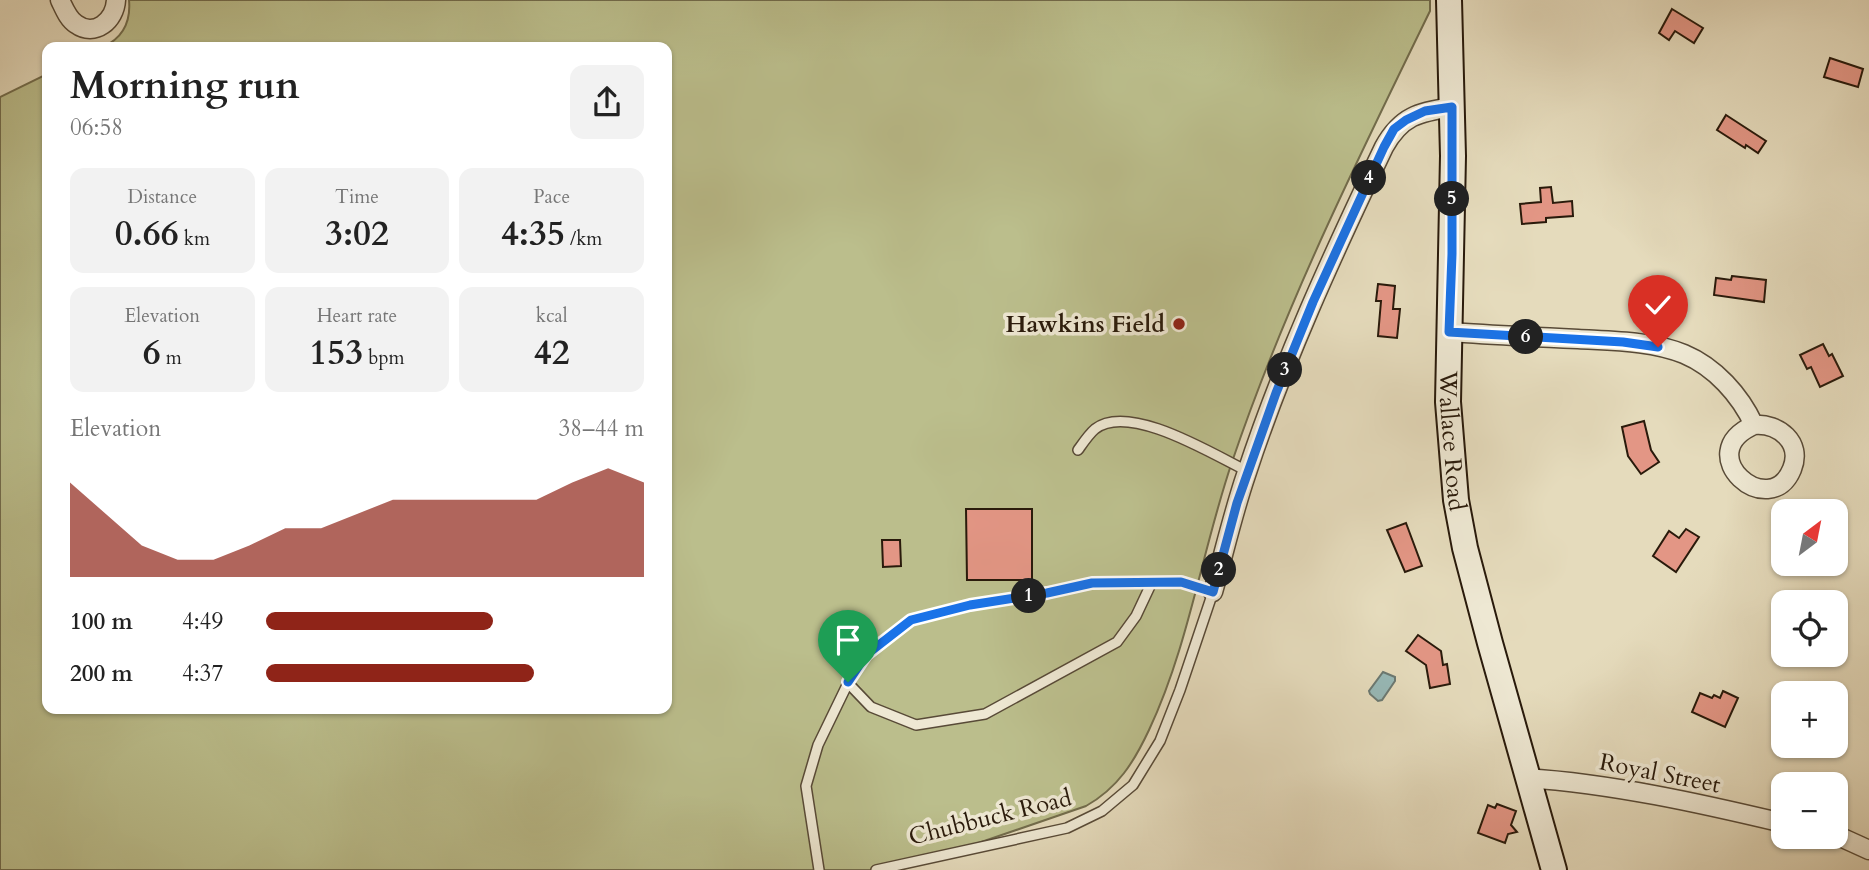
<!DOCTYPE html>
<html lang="en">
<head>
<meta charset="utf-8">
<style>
  :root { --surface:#fff; --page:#f2f2f2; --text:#222; --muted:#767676; --accent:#8f2418 }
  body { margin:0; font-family:Cardo,serif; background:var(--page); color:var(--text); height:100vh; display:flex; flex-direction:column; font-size:26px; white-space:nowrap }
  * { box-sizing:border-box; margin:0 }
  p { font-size:23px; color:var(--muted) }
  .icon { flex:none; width:38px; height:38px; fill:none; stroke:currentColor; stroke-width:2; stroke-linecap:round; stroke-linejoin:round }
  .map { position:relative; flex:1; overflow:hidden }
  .sheet { position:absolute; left:42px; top:42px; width:630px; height:672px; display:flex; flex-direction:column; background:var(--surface); border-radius:14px; box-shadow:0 2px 5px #0004 }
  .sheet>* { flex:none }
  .needle { width:46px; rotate:32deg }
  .controls { position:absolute; left:1771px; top:499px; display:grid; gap:14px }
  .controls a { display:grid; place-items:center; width:77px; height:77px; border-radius:14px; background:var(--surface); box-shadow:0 2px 5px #0004; font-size:35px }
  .pin { position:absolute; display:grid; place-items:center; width:60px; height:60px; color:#fff; margin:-72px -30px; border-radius:50% 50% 50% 0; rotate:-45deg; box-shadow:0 0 7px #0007 }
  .pin .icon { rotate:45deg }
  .km { position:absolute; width:35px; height:35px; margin:-18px; border-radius:50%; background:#222; color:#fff; font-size:19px; line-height:35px; text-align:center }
  .round { display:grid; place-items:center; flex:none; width:74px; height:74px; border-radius:14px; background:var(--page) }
  .head { display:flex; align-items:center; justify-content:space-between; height:119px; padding:0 28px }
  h1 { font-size:38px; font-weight:700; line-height:52px }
  .figures { display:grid; grid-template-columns:repeat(3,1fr); gap:10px; height:119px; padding:7px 28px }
  .figures div { display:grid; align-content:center; border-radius:14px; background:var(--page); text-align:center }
  .figures b { font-size:35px; font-weight:700 }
  .figures small { font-size:19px; font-weight:400 }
  .figures p { font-size:19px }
  .chart { height:196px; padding:14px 28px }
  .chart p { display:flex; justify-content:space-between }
  .chart svg { width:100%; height:126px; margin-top:7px; fill:var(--accent); opacity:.7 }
  ul { padding:0 28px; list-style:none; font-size:23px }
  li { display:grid; grid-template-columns:112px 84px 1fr; align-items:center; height:52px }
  li i { height:18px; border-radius:9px; background:var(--accent) }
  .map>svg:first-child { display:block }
  .green { fill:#bbbe8c; stroke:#726c4c; stroke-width:2 }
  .water { fill:#97b9b7; stroke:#6b7972; stroke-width:2 }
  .building { fill:#e39685; stroke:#291a0b; stroke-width:2 }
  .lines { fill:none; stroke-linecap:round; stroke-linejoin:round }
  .lane-casing { stroke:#584a37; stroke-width:12 }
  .street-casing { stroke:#584a37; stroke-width:21 }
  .secondary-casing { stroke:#291a0b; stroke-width:28 }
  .lane { stroke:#eee8d3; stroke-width:9 }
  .street { stroke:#eee8d3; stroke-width:18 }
  .secondary { stroke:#eee8d3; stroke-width:24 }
  .route-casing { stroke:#fff; stroke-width:14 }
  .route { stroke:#1a73e8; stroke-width:9 }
  .poi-dot { fill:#8f2418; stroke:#eee8d3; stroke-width:2.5 }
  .labels { text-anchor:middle; stroke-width:7; stroke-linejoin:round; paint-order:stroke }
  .poi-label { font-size:24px; font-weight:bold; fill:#291a0b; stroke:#eee8d3; text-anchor:end }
  .street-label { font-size:24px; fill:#291a0b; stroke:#eee8d3 }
</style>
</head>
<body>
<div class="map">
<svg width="1869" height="870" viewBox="0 0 1869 870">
  <rect width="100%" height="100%" fill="#e5dbbc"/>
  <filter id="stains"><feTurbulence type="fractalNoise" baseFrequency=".00286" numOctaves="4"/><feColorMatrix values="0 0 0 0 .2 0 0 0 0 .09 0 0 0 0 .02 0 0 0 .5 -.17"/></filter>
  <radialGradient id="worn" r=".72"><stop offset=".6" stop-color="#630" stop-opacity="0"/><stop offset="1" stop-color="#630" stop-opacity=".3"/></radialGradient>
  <path class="green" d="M129 0H1430V11C1358 159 1285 305 1232 462 1202 550 1189 645 1149 730 1134 762 1118 788 1086 806L900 870H0V97L47 74V709H667V47H103C123 38 131 22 129 0Z"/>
  <path class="water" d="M1383 672 1395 677V681L1382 700 1378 701 1370 694 1369 691Z"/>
  <path class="building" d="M1672 9 1703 28 1694 43 1675 31 1669 40 1659 33Z
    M1830 58 1863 69 1858 87 1824 77Z
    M1726 115 1766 141 1758 153 1746 145 1745 148 1717 130Z
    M1551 187 1553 203 1572 201 1573 216 1546 218V222L1522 224 1520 204 1541 202 1540 188Z
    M1732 276 1766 280 1764 302 1714 295 1716 278 1731 280Z
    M1378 284 1395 286 1393 309H1400L1397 338 1378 336 1381 301H1376Z
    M1823 344 1829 356 1832 354 1843 376 1820 387 1811 367 1807 369 1800 355Z
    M1644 421 1651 450 1659 462 1641 474 1628 456 1622 427Z
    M966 509H1032V580H967Z
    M1406 523 1422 566 1405 572 1387 530Z
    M1686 529 1699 537 1676 572 1653 556 1669 531 1679 538Z
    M882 540H900L901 566 883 567Z
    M1418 635 1441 651 1443 665 1447 664 1450 684 1430 688 1426 665 1406 651Z
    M1723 691 1738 698 1725 727 1692 712 1700 693 1712 698 1714 695 1720 698Z
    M1497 804 1516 811 1511 825 1517 832 1508 834 1505 843 1478 833 1488 805 1495 808Z"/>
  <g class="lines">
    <g class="lane-casing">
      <path id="lane" d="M1078 450C1083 443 1089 434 1095 429 1129 402 1214 455 1247 471
        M848 683 871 707 916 725 985 714 1117 642 1136 616 1152 582
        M819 870 806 786 818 745 848 683 866 655 911 620 969 605 1047 593 1092 583 1181 582 1213 592 1180 690 1160 741 1133 785 1102 811 1067 828 876 870"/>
    </g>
    <g class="street-casing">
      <path id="street" d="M60 0C64 8 68 19 76 24 95 38 115 20 116 0
        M1449 332C1492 335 1535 337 1578 339 1612 341 1652 341 1684 354 1715 367 1740 395 1754 425 1689 454 1770 523 1792 469 1803 442 1778 423 1754 425
        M1213 592C1224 553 1233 513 1246 475 1283 362 1333 254 1384 147 1401 116 1419 112 1452 107
        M1526 778C1613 784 1699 803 1783 823
        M1836 835 1869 850"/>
    </g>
    <g class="secondary-casing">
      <g id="secondary">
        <path id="s1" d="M1449 0 1453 156 1448 402 1456 500 1465 548 1490 643 1554 870"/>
      </g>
    </g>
    <use href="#lane" class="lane"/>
    <use href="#street" class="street"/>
    <use href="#secondary" class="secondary"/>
  </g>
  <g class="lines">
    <g class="route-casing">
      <path id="route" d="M848 682 866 655 911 620 970 605 1047 593 1092 583 1181 582 1213 592 1237 503 1276 393 1313 302 1384 147 1394 129 1406 120 1425 111 1452 107V254L1449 332 1623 342 1658 347"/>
    </g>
    <use href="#route" class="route"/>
  </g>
  <circle class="poi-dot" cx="1179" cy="324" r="7"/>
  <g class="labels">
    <g class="poi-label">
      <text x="1165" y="332">Hawkins Field</text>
    </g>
    <g class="street-label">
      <text dy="8" stroke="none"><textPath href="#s1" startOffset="441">Wallace Road</textPath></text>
      <text transform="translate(1660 773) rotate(11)" y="8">Royal Street</text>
      <text transform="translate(990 817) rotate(-14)" y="8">Chubbuck Road</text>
    </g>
  </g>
  <rect width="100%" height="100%" filter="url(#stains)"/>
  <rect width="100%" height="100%" fill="url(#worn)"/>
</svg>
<div class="controls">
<a><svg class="needle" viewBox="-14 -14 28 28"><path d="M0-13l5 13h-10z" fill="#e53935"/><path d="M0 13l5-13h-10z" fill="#767676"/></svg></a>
<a><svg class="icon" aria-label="locate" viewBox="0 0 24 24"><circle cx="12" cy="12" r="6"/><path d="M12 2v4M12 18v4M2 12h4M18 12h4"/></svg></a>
<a>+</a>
<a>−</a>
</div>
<div class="pin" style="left:848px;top:682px;background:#1e9e55"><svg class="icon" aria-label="arrive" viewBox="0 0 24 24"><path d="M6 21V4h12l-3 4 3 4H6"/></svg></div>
<div class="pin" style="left:1658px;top:347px;background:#d93025"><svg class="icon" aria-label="check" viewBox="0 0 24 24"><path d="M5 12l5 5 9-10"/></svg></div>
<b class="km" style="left:1029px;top:596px">1</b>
<b class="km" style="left:1219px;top:570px">2</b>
<b class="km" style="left:1285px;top:370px">3</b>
<b class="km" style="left:1369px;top:178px">4</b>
<b class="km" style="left:1452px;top:199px">5</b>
<b class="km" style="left:1526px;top:337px">6</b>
<section class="sheet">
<div class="head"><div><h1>Morning run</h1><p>06:58</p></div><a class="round"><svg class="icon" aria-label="share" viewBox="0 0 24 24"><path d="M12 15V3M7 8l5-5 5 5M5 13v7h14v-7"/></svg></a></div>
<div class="figures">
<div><p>Distance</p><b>0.66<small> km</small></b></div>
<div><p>Time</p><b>3:02</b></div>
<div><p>Pace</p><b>4:35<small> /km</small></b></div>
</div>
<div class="figures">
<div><p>Elevation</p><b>6<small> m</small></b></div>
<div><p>Heart rate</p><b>153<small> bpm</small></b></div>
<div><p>kcal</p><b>42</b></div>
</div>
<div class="chart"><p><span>Elevation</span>38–44 m</p>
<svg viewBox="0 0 160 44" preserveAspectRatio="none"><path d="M0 44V11L10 22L20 33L30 38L40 38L50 33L60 27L70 27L80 22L90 17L100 17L110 17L120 17L130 17L140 11L150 6L160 11V44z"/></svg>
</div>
<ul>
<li><b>100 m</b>4:49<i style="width:60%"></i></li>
<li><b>200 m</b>4:37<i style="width:71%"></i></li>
</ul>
</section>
</div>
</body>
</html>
